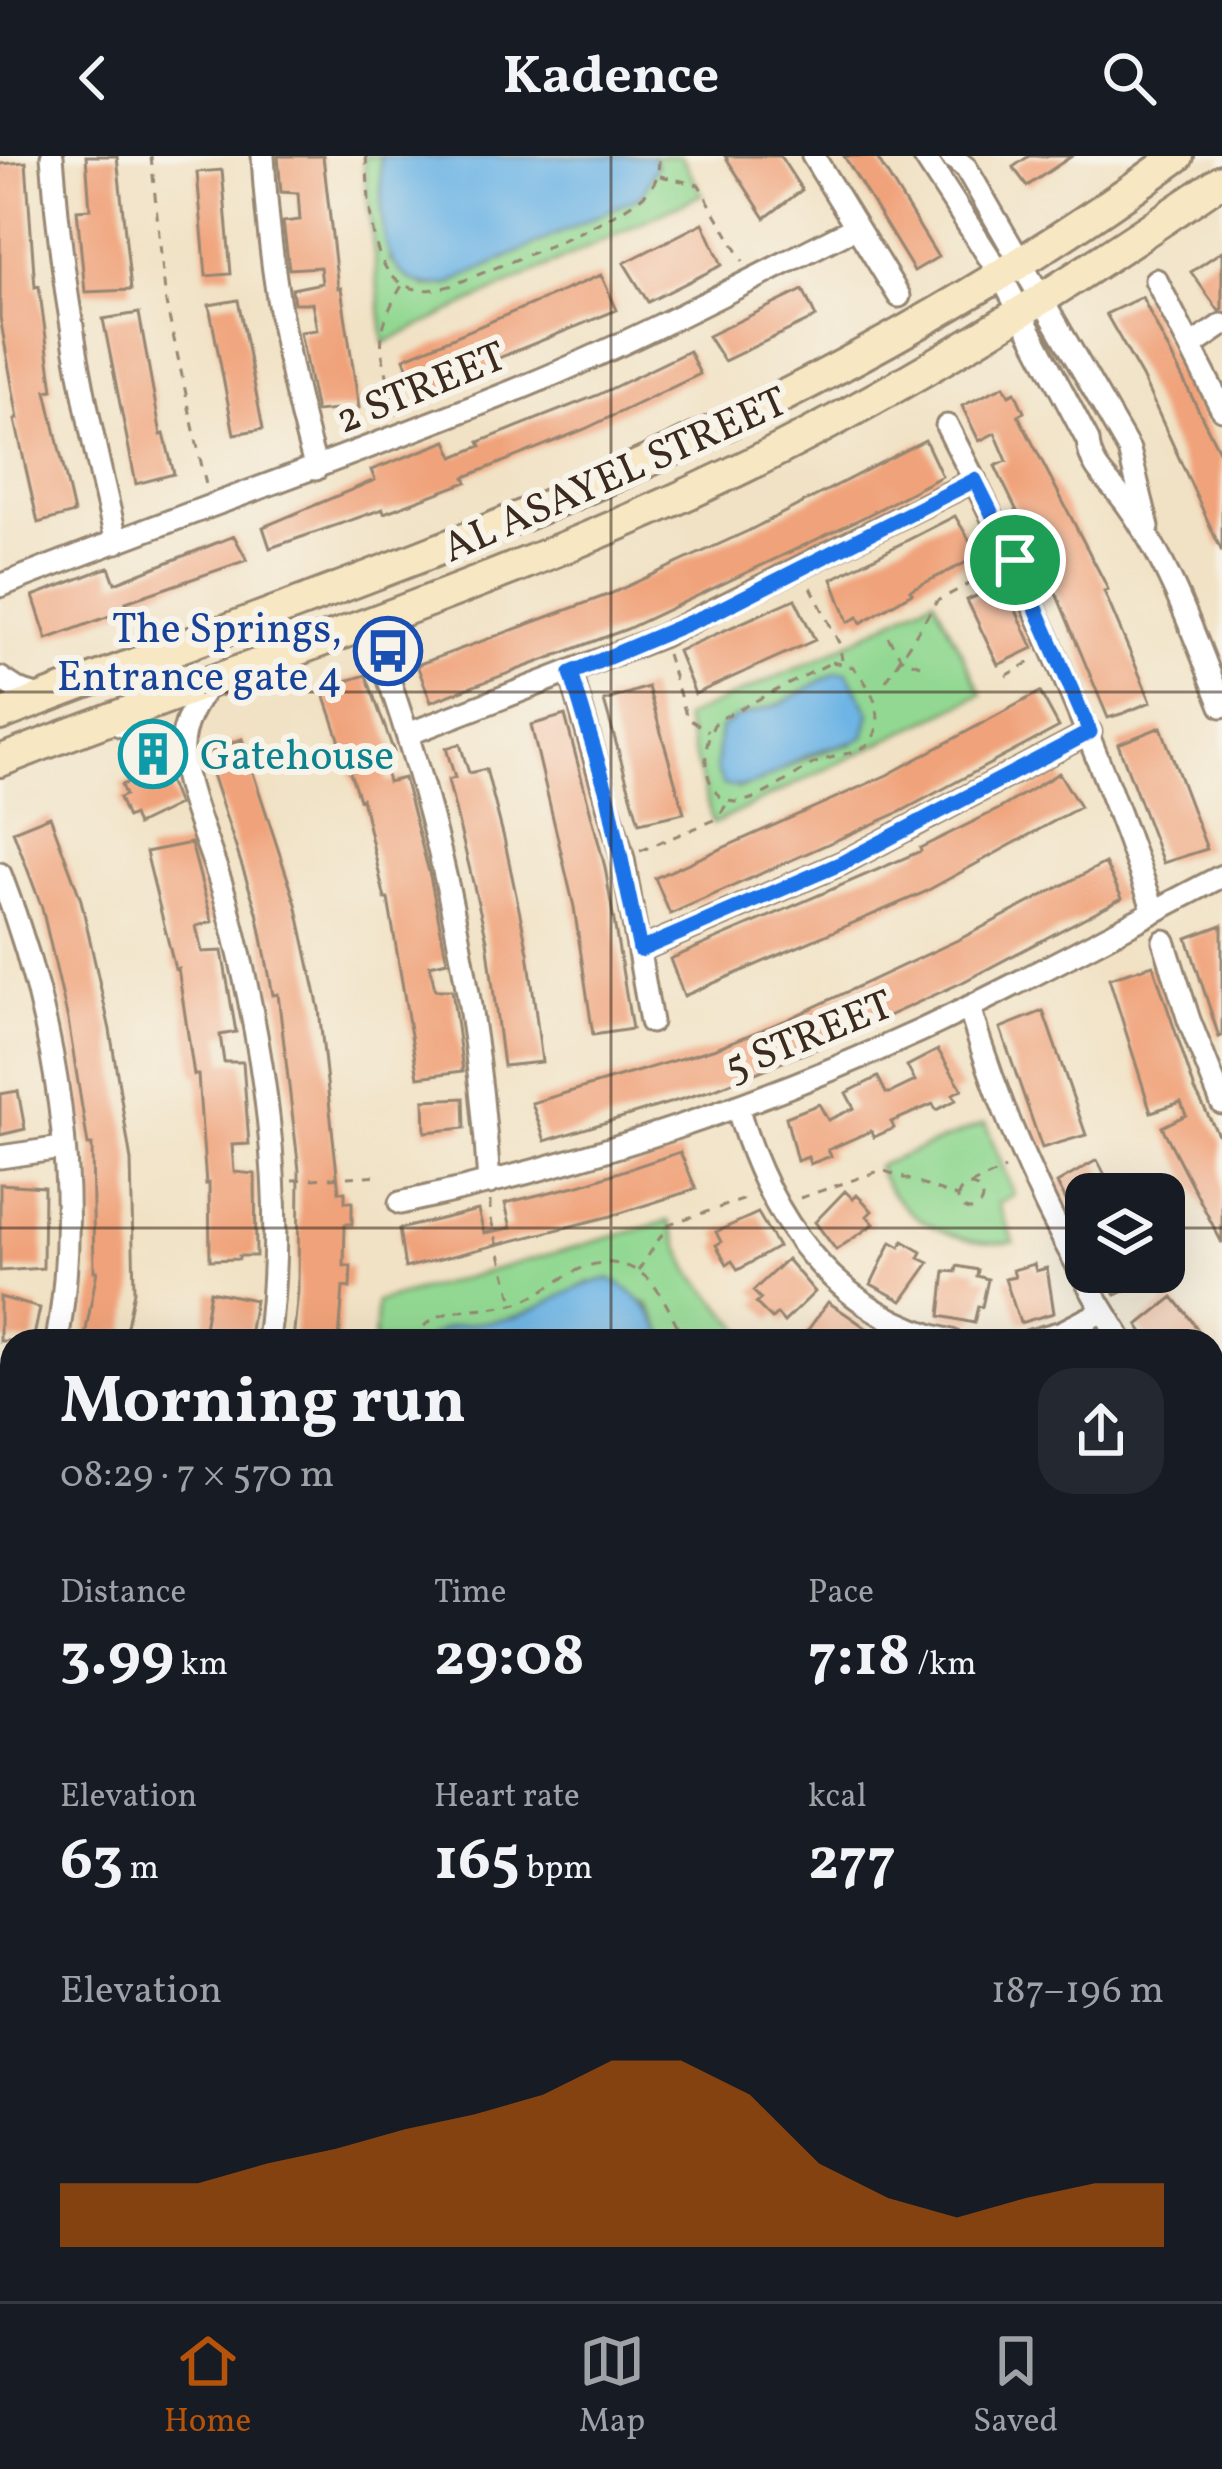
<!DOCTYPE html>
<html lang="en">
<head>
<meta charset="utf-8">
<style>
  :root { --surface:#171b24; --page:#242831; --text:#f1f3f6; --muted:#9ea1a6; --line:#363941; --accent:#b45309 }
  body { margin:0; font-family:Vollkorn,serif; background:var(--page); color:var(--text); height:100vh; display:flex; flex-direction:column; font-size:45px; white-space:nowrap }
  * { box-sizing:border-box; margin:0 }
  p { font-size:39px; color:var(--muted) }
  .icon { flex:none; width:66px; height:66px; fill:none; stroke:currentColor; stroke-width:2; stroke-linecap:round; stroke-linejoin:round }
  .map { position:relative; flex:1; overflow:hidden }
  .sheet { position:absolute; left:0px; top:1173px; width:1224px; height:972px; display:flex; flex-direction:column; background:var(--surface); border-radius:36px 36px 0 0; box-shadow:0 12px 48px #0002 }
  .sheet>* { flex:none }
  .tools { position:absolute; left:1065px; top:1017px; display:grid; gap:24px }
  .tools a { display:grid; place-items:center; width:120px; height:120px; border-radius:24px; background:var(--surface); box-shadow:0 12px 48px #0002; font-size:60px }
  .pin { position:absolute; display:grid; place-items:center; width:102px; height:102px; color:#fff; margin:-51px; border:6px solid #fff; border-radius:50%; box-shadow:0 3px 12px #0007 }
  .round { display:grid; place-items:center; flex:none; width:126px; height:126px; border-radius:36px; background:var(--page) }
  .headline { display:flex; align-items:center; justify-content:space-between; height:204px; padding:0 60px }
  h1 { font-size:66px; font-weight:700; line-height:90px }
  .figures { display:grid; grid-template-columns:repeat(3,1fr); gap:18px; height:204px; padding:12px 60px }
  .figures div { display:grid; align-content:center }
  .figures b { font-size:60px; font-weight:700 }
  .figures small { font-size:33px; font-weight:400 }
  .figures p { font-size:33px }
  .chart { height:336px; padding:24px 60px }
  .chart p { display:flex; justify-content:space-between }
  .chart svg { width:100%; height:216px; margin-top:12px; fill:var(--accent); opacity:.7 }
  header { display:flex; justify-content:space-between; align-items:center; height:156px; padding:0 60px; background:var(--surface); font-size:54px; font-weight:700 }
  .tab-bar { display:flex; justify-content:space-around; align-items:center; height:168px; border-top:3px solid var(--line); background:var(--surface); font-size:33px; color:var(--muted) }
  .tab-bar a { display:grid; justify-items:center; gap:6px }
  .tab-bar .current { color:var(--accent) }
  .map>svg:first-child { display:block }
  .green { fill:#92d892; stroke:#668158; stroke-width:3; fill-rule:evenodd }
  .sand { fill:#eeda9e; stroke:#94825e; stroke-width:3 }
  .water { fill:#6eb5e5; stroke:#547082; stroke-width:3 }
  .building { fill:#f0a37a }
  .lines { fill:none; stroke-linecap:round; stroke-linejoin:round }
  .minor-casing { stroke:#968672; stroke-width:27 }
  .tertiary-casing { stroke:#968672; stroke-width:33 }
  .secondary-casing { stroke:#968672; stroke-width:36 }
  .path { stroke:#968672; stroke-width:3; stroke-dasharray:9 9; stroke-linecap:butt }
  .minor { stroke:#fff; stroke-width:21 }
  .tertiary { stroke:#fff; stroke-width:27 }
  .secondary { stroke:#f7e8c3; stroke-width:30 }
  .route-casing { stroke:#fff; stroke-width:24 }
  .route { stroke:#1a73e8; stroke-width:15 }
  .grid { fill:none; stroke:#3b2a1e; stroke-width:3; stroke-opacity:0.55 }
  .labels { text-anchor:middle; stroke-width:12; stroke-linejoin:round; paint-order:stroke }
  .street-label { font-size:42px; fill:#3b2a1e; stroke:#f7f3e8 }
  .transit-label { font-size:42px; fill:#164399; stroke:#f7f3e8; text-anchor:end }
  .culture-label { font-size:42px; fill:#0d838f; stroke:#f7f3e8; text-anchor:start }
</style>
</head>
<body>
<header><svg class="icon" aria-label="back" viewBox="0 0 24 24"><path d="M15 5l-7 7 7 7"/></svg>Kadence<svg class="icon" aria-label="search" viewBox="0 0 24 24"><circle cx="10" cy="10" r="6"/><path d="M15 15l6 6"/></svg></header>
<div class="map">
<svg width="1222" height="2145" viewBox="0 0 1222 2145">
  <rect width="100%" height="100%" fill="#f7f3e8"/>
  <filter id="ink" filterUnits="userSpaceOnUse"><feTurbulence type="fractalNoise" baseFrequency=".00833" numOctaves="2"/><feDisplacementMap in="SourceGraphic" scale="24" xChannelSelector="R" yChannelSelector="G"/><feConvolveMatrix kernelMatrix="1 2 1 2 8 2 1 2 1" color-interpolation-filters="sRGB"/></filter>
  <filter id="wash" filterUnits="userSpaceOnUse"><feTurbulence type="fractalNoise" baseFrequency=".004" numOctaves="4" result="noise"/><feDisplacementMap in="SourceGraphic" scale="48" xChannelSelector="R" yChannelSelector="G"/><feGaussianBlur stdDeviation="2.7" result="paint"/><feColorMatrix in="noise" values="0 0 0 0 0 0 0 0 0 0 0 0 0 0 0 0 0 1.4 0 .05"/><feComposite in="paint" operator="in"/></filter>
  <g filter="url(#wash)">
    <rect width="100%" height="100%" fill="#f1e2c5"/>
    <path class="green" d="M363 0H380L390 105 426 131 448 129 641 39 657 9 653 0H681L702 38 384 187Z
      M934 442 982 538 713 668 684 562 824 500ZM837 516 853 588C803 597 782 619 738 633L737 562 780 548Z
      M985 967 1014 1039 998 1048 1014 1086C962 1093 895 1063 877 1010Z
      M669 1065 690 1115 752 1185H668L648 1148 589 1126C567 1138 543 1151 518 1160 490 1170 446 1163 425 1185H374L377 1146Z
      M806 2133H960L949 2145H797Z"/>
    <path class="sand" d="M1222 1866V2145H995L1004 2133H1212V1878Z"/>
    <path class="water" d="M380 0 475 3 490 0H653L657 9 642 39 447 129C370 137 384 54 380 0Z
      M837 516H847L870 557 864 581C849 590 834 589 818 595 785 605 760 639 723 629L716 613 720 572 736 562 780 548Z
      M610 1123C641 1138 651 1156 668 1185H425C445 1164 488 1169 515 1161 548 1151 575 1127 610 1123Z
      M12 1871V2080L0 2081V1879Z"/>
    <g id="blocks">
      <path class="building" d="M86 0H117L131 134 85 136 77 54 90 53Z
        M278 0H323L338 132H341L359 252 316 256 300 176 317 174 312 147H294L292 133 322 127 320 111 289 113 283 66 300 64 298 37 281 36Z
        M725 0H780L802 34 765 62Z
        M844 0H876L938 101 914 115Z
        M1029 0H1072L1027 30 1013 11Z
        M26 6 35 131 39 130 53 234 46 235 74 357 38 367 15 264 18 263 0 161V8Z
        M222 14 231 118 206 120 197 16Z
        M703 67 722 109 648 146 624 107Z
        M1222 95V154L1219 155 1191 116Z
        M601 119 617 154 496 203 500 213 424 243 417 227 414 229 404 202Z
        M803 134 816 161 724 205 708 180Z
        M1142 141 1222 301V396L1142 221 1106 158Z
        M238 144 263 273 234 278 209 149Z
        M139 157 161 279 164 278 174 318 136 328 103 163Z
        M689 195 700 218 585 273 465 321 467 326 384 357 383 353 270 392 263 371 375 324 371 314 447 285 454 301 481 290 479 286 598 239Z
        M1004 230 1009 239 1015 236 1024 256 1018 259 1104 425 1108 434 1104 435 1151 546 1124 557 1108 562 1051 425 995 310 1007 305 995 277 979 285 962 250Z
        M925 284 942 320 864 361 627 473 431 546 417 509 610 438 748 375Z
        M955 360 979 400 910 434 912 437 861 467 858 461 848 466 832 423Z
        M234 380 247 404 126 446 129 453 47 483 33 440 109 411 115 427Z
        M1004 428 1033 492 998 509 967 444Z
        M795 443 815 484 695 538 678 495Z
        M366 519 394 596 382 600 388 626 404 622 430 720 447 805 430 809 435 834H452L463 915 418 921 388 743H385L362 642 359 643 322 532Z
        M648 531 684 657 639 667 604 545Z
        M1040 536 1059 571 900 656 670 758 655 722 887 619Z
        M565 559 605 711 632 873 593 879 574 751 531 569Z
        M1161 571 1207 693 1163 707 1118 588Z
        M242 583 296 748 319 853 339 1036H345V1046H352V1068H345L344 1110H351L350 1132 343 1131 339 1185H293L298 1136 299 1014 278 838 273 839 257 756 205 597Z
        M460 588 469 617 486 613 504 682 528 796 542 906 503 910 487 784 448 624 455 622 446 592Z
        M163 612 178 649 137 669 133 659 127 662 119 642 125 639 121 629Z
        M1059 617 1080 651 923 737 684 840 670 803 921 695 920 692 999 653Z
        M50 660 81 744 110 874 131 1005 134 1135 124 1185H84L97 1115H94L92 989H88L68 864 42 752 13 675Z
        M191 687 212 766 196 770 202 796 222 795 236 876 220 879 224 906H243L249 988 232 989 234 1016 255 1018 256 1100H239V1103L210 1104 209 1027 206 1028 198 919H194L178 812 175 813 146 696Z
        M1105 707 1122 742 961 827 813 894 715 933 545 985 532 947 716 892 784 865 960 783Z
        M1222 769V880L1219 881 1187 782Z
        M1153 809 1195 934 1222 986V1087L1162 971 1186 959 1181 946 1151 956 1109 822Z
        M1043 855 1086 979 1042 992 1000 872Z
        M938 894 962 933 953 938 956 944 936 954 933 948 891 966 894 972 874 981 871 975 828 994 831 1000 810 1008 808 1001 797 1005 786 961 819 948 828 964 854 952 846 937 878 921 886 937H890L915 925 907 910Z
        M18 935 25 973 0 979V938Z
        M464 942 465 972 425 976 424 944Z
        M680 996 696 1033 611 1060 405 1112 399 1073 478 1054 484 1077 511 1072 505 1047 583 1028Z
        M1097 1004 1115 1038H1086V1082L1057 1027Z
        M0 1028 44 1031 43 1112 0 1115Z
        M845 1035 853 1043 857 1039 865 1047 872 1055 867 1060 874 1068 836 1094 815 1066Z
        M758 1057 778 1091 738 1114 732 1105 727 1108 716 1089 721 1086 716 1076Z
        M903 1085 922 1096 919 1102 929 1107 902 1145 871 1128 891 1086 900 1091Z
        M787 1103 815 1136 784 1166 777 1158 772 1163 756 1147 761 1143 753 1135Z
        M1034 1108 1036 1115 1047 1112 1054 1157 1020 1167 1005 1123 1015 1121 1013 1114Z
        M957 1110 978 1114 977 1120 988 1123 982 1151 978 1150 974 1167 940 1160 945 1115 956 1116Z
        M1104 1116H1166L1116 1139Z
        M210 1135 255 1144 249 1180 232 1178 231 1185H202Z
        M0 1141 40 1152 33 1185H0Z
        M1173 1141 1186 1157 1206 1185H1149L1138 1169Z
        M828 1146 846 1158 885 1185H800Z"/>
    </g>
  </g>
  <g filter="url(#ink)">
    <use href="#blocks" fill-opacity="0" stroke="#968672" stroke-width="3"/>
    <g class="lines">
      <g class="minor-casing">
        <path id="minor" d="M52 0C62 138 84 252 117 386
          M263 0C269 107 286 210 316 313
          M813 0 899 140
          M924 0 1000 118 1088 285C1090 314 1111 326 1126 347 1169 406 1195 482 1222 550
          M951 0 966 12 1129 294 1148 371
          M1156 124 1222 253
          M1191 190 1222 169
          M947 270C1028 427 1096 588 1154 755
          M0 430C175 361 353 300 528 229 640 183 748 125 856 71
          M383 507C444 677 478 847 489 1027
          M571 517 623 703 651 866
          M0 522 20 535 43 542
          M212 524C196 545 180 569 182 598 185 639 216 704 227 748 264 890 287 1038 268 1185
          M104 564C137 573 161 585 184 611
          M408 578 662 480 975 324
          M0 718C56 861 84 1033 57 1185
          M1164 785 1189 864 1222 947
          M640 794 842 707 1090 576
          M969 851C1005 972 1055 1079 1122 1185
          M737 950C768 1060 833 1158 951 1185
          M0 1001 62 992
          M400 1047C579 1009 754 951 920 875 1023 827 1121 772 1222 720
          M1030 1185 1062 1176 1103 1155
          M1212 1302 1222 1312
          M0 1346 12 1323
          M0 1395 12 1403
          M1212 1499 1222 1486
          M0 1672 12 1662
          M344 2133 360 2145
          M720 2133 741 2145
          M149 2145 161 2133"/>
      </g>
      <g class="tertiary-casing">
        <path id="tertiary" d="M1212 1838 1222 1826
          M965 2145 975 2133"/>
      </g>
      <g class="secondary-casing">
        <path id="secondary" d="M0 559C186 487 376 422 560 344 776 252 988 139 1178 0
          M0 605C224 517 452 444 672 345 866 258 1046 144 1222 24"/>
      </g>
      <path class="path" d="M151 0 166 147 206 329
        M366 0C371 56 365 157 453 129 498 110 619 66 648 35 658 25 659 13 659 0
        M660 20 699 29 743 105
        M398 259C383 198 368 185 403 128
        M811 431 839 487 842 504
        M888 481 901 502 920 509
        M667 498 687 562 708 575
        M832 506 853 511C873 533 889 564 868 589 852 598 833 600 815 607 787 620 724 680 708 619 703 600 707 581 716 565Z
        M1006 520 1037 502
        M886 525 937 445 997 413
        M640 695 717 663 728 646
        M293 1024 381 1019
        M970 1029 1005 1013
        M958 1042a12 12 0 1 1 24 0a12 12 0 1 1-24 0Z
        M800 1042 882 1014 957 1041
        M490 1045V1060L513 1146
        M638 1115 669 1068 749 1042
        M414 1185C420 1172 427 1166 440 1160 462 1151 489 1154 513 1148 552 1138 579 1097 623 1109 660 1119 668 1157 686 1185
        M1212 1447 1222 1457
        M1212 1719 1222 1724
        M1212 1804 1222 1786
        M0 1861 12 1853
        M0 2090 12 2092
        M214 2133 230 2145
        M872 2133 882 2145
        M929 2145 944 2133"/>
      <use href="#minor" class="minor"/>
      <use href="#tertiary" class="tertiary"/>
      <use href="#secondary" class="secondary"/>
    </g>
  </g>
  <g class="lines" filter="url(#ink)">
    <g class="route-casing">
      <path id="route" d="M975 324 1015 404 1090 576 842 707 640 794 608 640 571 517 717 455Z"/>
    </g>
    <use href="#route" class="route"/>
  </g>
  <path class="grid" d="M611 0V1185M0 536H1222M0 1072H1086M1164 1072H1222M0 1609H12M1212 1609H1222M611 2133V2145"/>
  <defs>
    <g id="bus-ring" transform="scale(3.45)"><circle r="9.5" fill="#f7f3e8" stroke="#1a4fb4" stroke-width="1.5"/><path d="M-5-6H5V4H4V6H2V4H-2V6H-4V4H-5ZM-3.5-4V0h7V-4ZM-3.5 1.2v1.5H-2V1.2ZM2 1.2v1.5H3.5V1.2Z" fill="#1a4fb4"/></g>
    <g id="building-ring" transform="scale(3.45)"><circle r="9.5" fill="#f7f3e8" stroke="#0f9aa8" stroke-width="1.5"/><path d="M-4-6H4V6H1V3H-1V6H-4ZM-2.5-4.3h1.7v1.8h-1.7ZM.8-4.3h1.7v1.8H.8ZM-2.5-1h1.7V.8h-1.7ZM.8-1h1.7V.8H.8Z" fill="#0f9aa8"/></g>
  </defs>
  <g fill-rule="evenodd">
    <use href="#bus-ring" x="388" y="495"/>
    <use href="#building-ring" x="153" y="598"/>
  </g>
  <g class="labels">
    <g class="street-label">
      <text transform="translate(420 230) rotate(-22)" y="15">2 STREET</text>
      <text transform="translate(614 317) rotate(-24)" y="15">AL ASAYEL STREET</text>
      <text transform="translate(808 878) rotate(-22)" y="15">5 STREET</text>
    </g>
    <g class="transit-label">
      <text x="342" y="486">The Springs,<tspan x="342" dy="48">Entrance gate 4</tspan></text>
    </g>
    <g class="culture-label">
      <text x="200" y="613">Gatehouse</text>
    </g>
  </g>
</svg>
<div class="tools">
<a><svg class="icon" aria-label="layers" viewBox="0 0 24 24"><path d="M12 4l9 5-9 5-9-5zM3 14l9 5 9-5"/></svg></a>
</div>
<div class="pin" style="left:1015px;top:404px;background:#1e9e55"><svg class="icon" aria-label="arrive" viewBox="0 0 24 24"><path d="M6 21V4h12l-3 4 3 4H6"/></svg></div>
<section class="sheet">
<div class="headline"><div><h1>Morning run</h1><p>08:29 · 7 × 570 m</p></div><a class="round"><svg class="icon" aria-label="share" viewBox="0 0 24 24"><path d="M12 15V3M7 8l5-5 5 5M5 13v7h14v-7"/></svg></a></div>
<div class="figures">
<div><p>Distance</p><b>3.99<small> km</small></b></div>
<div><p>Time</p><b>29:08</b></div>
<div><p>Pace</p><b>7:18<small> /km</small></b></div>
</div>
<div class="figures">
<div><p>Elevation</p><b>63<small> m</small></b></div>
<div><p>Heart rate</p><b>165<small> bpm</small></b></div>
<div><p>kcal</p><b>277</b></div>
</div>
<div class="chart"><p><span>Elevation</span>187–196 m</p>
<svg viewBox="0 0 160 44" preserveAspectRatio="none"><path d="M0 44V31L10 31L20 31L30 27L40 24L50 20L60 17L70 13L80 6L90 6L100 13L110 27L120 34L130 38L140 34L150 31L160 31V44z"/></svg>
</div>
</section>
</div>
<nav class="tab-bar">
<a class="current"><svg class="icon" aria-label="home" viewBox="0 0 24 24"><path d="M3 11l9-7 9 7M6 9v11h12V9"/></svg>Home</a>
<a><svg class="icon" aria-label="map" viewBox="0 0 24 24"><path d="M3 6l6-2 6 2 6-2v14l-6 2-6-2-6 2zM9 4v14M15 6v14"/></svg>Map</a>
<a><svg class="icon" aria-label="saved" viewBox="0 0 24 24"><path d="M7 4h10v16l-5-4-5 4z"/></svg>Saved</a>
</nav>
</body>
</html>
